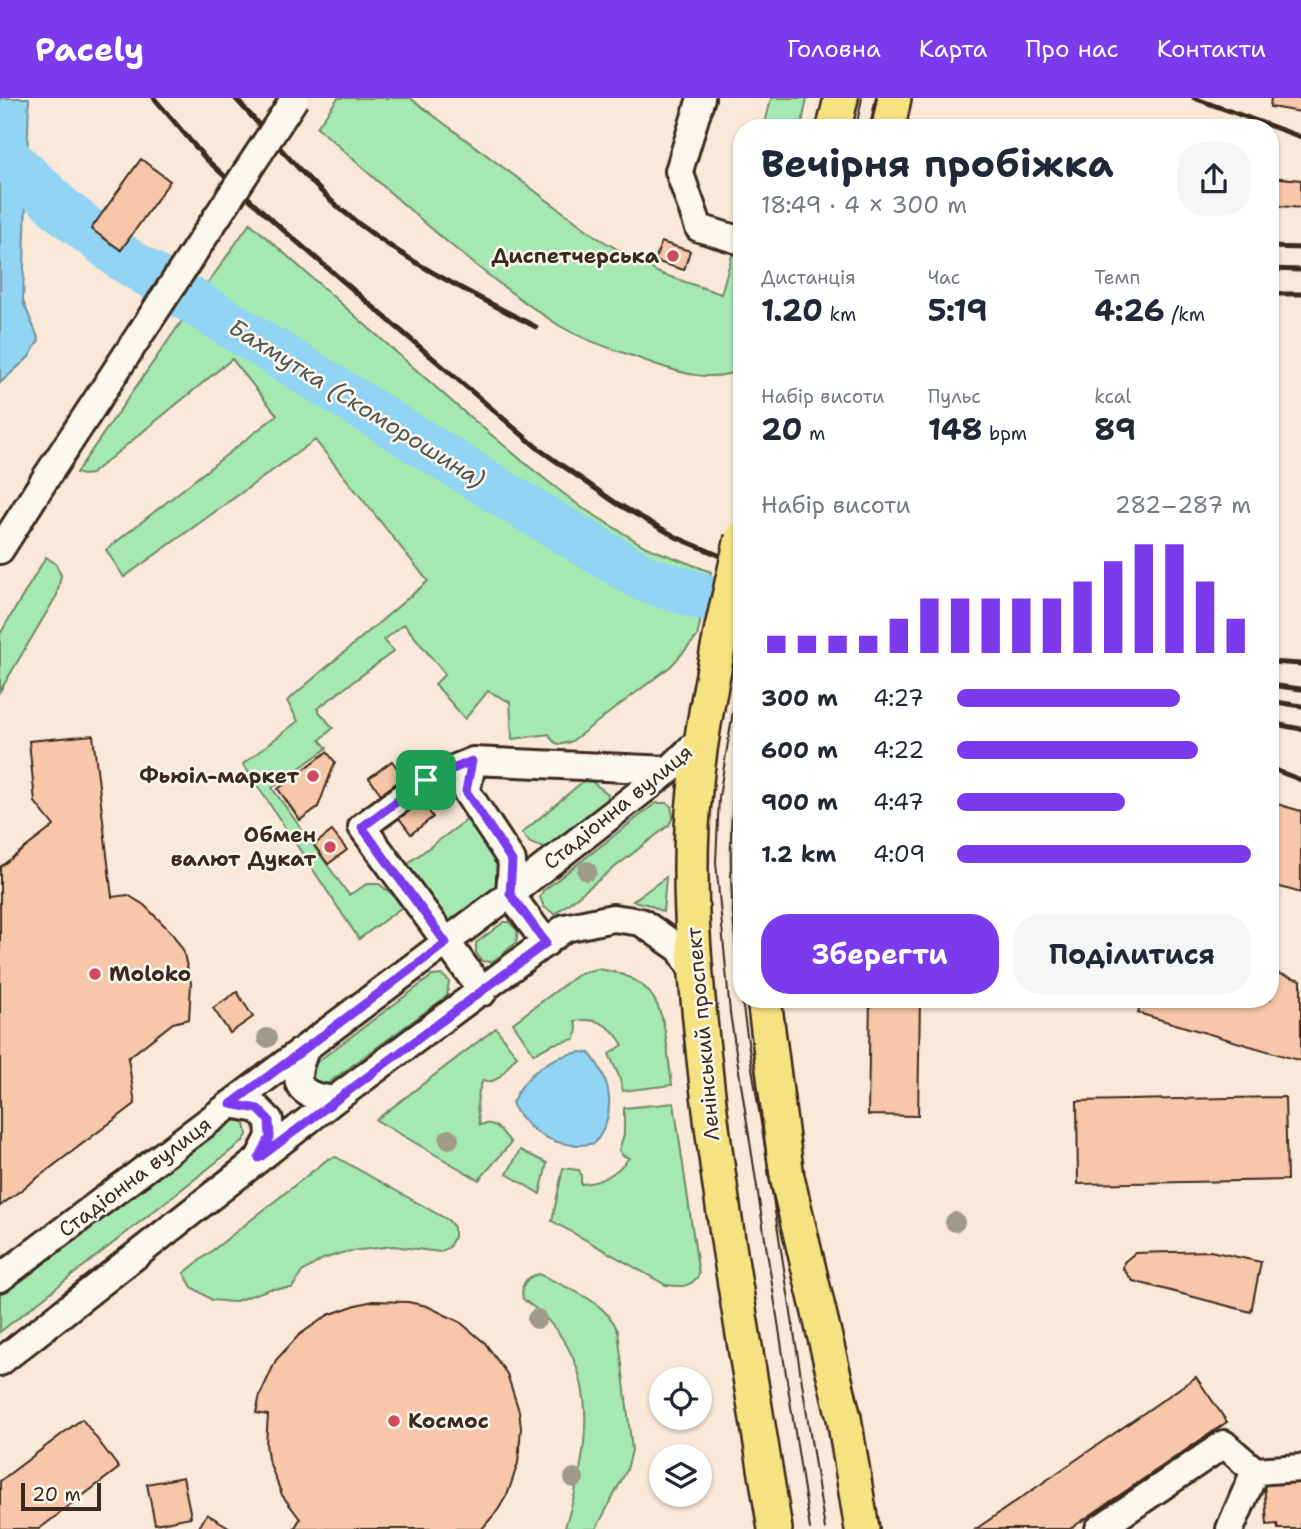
<!DOCTYPE html>
<html lang="uk">
<head>
<meta charset="utf-8">
<style>
  :root { --surface:#fff; --page:#f6f6f7; --text:#1f2937; --muted:#747a83; --accent:#7c3aed }
  body { margin:0; font-family:"Shantell Sans",sans-serif; background:var(--page); color:var(--text); height:100vh; display:flex; flex-direction:column; font-size:26px; white-space:nowrap }
  * { box-sizing:border-box; margin:0 }
  p { font-size:23px; color:var(--muted) }
  .icon { flex:none; width:38px; height:38px; fill:none; stroke:currentColor; stroke-width:2; stroke-linecap:round; stroke-linejoin:round }
  .map { position:relative; flex:1; overflow:hidden }
  .details { position:absolute; left:733px; top:21px; width:546px; height:889px; display:flex; flex-direction:column; background:var(--surface); border-radius:28px; box-shadow:0 2px 5px #0004 }
  .details>* { flex:none }
  .tools { position:absolute; left:649px; top:1269px; display:grid; gap:14px }
  .tools a { display:grid; place-items:center; width:63px; height:63px; border-radius:50%; background:var(--surface); box-shadow:0 2px 5px #0004; font-size:35px }
  .scale { position:absolute; left:21px; bottom:18px; width:80px; box-sizing:border-box; padding-left:7px; border:4px solid #3b2a1e; border-top:0; font-size:19px; line-height:24px; white-space:nowrap; color:#3b2a1e; -webkit-text-stroke:5px #fbf7ec; paint-order:stroke }
  .pin { position:absolute; display:grid; place-items:center; width:60px; height:60px; color:#fff; margin:-30px; border-radius:14px; box-shadow:0 4px 10px #0006 }
  .round { display:grid; place-items:center; flex:none; width:74px; height:74px; border-radius:28px; background:var(--page) }
  .overview { display:flex; align-items:center; justify-content:space-between; height:119px; padding:0 28px }
  h1 { font-size:38px; font-weight:700; line-height:52px }
  .metrics { display:grid; grid-template-columns:repeat(3,1fr); gap:10px; height:119px; padding:7px 28px }
  .metrics div { display:grid; align-content:center }
  .metrics b { font-size:30px; font-weight:700 }
  .metrics small { font-size:19px; font-weight:400 }
  .metrics p { font-size:19px }
  .chart { height:196px; padding:14px 28px }
  .chart p { display:flex; justify-content:space-between }
  .chart svg { width:100%; height:126px; margin-top:7px; stroke:var(--accent); stroke-width:6 }
  .cta { display:flex; gap:14px; margin-top:auto; padding:14px 28px }
  .cta a { flex:1; height:80px; border-radius:28px; background:var(--accent); color:#fff; font-size:28px; font-weight:700; line-height:80px; text-align:center }
  .cta a+a { background:var(--page); color:var(--text) }
  ul { padding:0 28px; list-style:none; font-size:23px }
  li { display:grid; grid-template-columns:112px 84px 1fr; align-items:center; height:52px }
  li i { height:18px; border-radius:9px; background:var(--accent) }
  header { display:flex; align-items:center; gap:42px; box-sizing:border-box; height:98px; padding:0 35px; background:var(--accent); color:#fff }
  header strong { font-size:33px }
  nav { display:flex; gap:38px; margin-inline-start:auto; font-size:24px }
  .map>svg:first-child { display:block }
  .green { fill:#a5e8b2; stroke:#708968; stroke-width:2 }
  .water { fill:#91d4f3; stroke:#6f909e; stroke-width:2 }
  .lines { fill:none; stroke-linecap:round; stroke-linejoin:round }
  .river { stroke:#91d4f3; stroke-width:47 }
  .building { fill:#f8c6a8; stroke:#3b2a1e; stroke-width:2 }
  .minor-casing { stroke:#3b2a1e; stroke-width:32 }
  .major-casing { stroke:#3b2a1e; stroke-width:38 }
  .minor { stroke:#fbf7ec; stroke-width:26 }
  .major { stroke:#f7e281; stroke-width:33 }
  .tram { stroke:#3b2a1e; stroke-width:2 }
  .rail { stroke:#3b2a1e; stroke-width:5 }
  .minor-bridge-casing { stroke:#3b2a1e; stroke-width:32; stroke-linecap:butt }
  .major-bridge-casing { stroke:#3b2a1e; stroke-width:38; stroke-linecap:butt }
  .minor-bridge { stroke:#fbf7ec; stroke-width:26 }
  .major-bridge { stroke:#f7e281; stroke-width:33 }
  .tree { fill:#a09a86 }
  .route-casing { stroke:#fff; stroke-width:14 }
  .route { stroke:#7c3aed; stroke-width:9 }
  .poi-dot { fill:#d1495b; stroke:#fbf7ec; stroke-width:2.5 }
  .labels { text-anchor:middle; stroke-width:5; stroke-linejoin:round; paint-order:stroke }
  .poi-label { font-size:21px; font-weight:bold; fill:#3b2a1e; stroke:#fbf7ec; text-anchor:end }
  .street-label { font-size:21px; fill:#3b2a1e; stroke:#fbf7ec }
  .water-label { font-size:23px; font-style:italic; fill:#505453; stroke:#fbf7ec }
</style>
</head>
<body>
<header>
<strong>Pacely</strong>
<nav><a>Головна</a><a>Карта</a><a>Про нас</a><a>Контакти</a></nav>
</header>
<div class="map">
<svg width="1301" height="1431" viewBox="0 0 1301 1431">
  <rect width="100%" height="100%" fill="#fae8d8"/>
  <filter id="ink" filterUnits="userSpaceOnUse"><feTurbulence type="fractalNoise" baseFrequency=".0143" numOctaves="2"/><feDisplacementMap in="SourceGraphic" scale="14" xChannelSelector="R" yChannelSelector="G"/><feConvolveMatrix kernelMatrix="1 2 1 2 8 2 1 2 1" color-interpolation-filters="sRGB"/></filter>
  <g filter="url(#ink)">
    <path class="green" d="M338 0H410L598 140 659 175 721 196 733 154 742 156V271C713 286 677 274 649 264 620 253 587 244 560 228 472 172 395 98 317 29Z
      M771 0H807L801 30H764Z
      M250 125 457 308 532 371 581 409 646 449 711 474 697 539 671 568 572 643C561 648 554 648 549 636L512 641 510 604 488 593 465 621 435 586 445 576 404 526 384 542 394 553 317 611 333 630 320 642 327 650 272 690 349 797 367 786H379L392 796 402 809 359 841 243 666 298 623 287 603 428 483 315 342 124 479 106 452 277 317 232 261 91 376 83 377 76 375Z
      M46 459 56 466 61 477 57 497 0 593V536Z
      M587 680 608 696 607 703 544 750 530 745 522 735Z
      M656 705H667L671 708 673 719 669 727 555 816 544 809 540 799 543 793Z
      M468 721 475 722 508 767 503 782 452 822 441 823 405 774 411 763Z
      M666 779 663 814 650 807 633 803Z
      M504 824H509L518 833 516 845 492 864 482 863 476 855V845Z
      M597 871C670 879 663 928 672 987L623 993 619 978 609 956 623 947C612 928 598 919 575 923L577 931 575 941 553 946 534 956 513 925 580 875Z
      M442 877 449 883 447 898 327 986 320 987 311 982V972L317 964 432 878Z
      M496 930 517 958C506 968 499 989 483 982 476 998 476 1010 480 1027 496 1022 501 1033 511 1045L479 1082 376 1022Z
      M674 1005 699 1177C690 1190 681 1189 666 1187L552 1123 563 1070 579 1072 581 1077V1086C600 1085 617 1075 629 1060L622 1057 619 1052 624 1036V1010Z
      M230 1023H240L245 1025 247 1037 243 1043 0 1234V1196Z
      M520 1052 547 1065 540 1096 507 1076Z
      M336 1059 448 1122 454 1129V1139L449 1149 440 1154 393 1148 345 1154 323 1161 302 1174 292 1190 270 1191 233 1204 212 1202 192 1189 184 1175 328 1061Z
      M539 1176C567 1190 605 1202 618 1233L632 1352 627 1372 596 1431H571L565 1429C592 1346 604 1257 523 1201 520 1187 525 1179 539 1176Z"/>
    <path class="water" d="M0 0H29L23 203 39 242 29 259 0 285Z
      M581 954 589 955C612 981 617 1016 595 1045 561 1053 527 1036 512 1005 525 976 549 958 581 954Z"/>
    <g class="lines">
      <path class="river" d="M0 53 62 112 123 160 510 400 645 481 742 511"/>
    </g>
    <path class="building" d="M1271 0H1301V14L1270 9Z
      M141 61 170 83 121 152 91 131Z
      M1270 79 1301 82V110L1270 107Z
      M661 144 690 153 684 172 655 163Z
      M93 637 112 799 128 797 144 807 171 834 183 852 191 885 189 921 173 925 128 960 135 1006 0 1108V769L54 728 35 704 29 643Z
      M327 654 335 664 318 709 300 722 278 691Z
      M392 663 433 719 411 736 369 680Z
      M1270 704 1301 713V795L1270 786Z
      M332 733 347 752 328 766 314 747Z
      M1270 873 1301 882V963L1138 915 1142 901H1270Z
      M237 894 253 919 230 935 213 910Z
      M870 901H920L918 1018 868 1017Z
      M1285 999 1287 1082 1078 1086 1077 1003Z
      M1210 1153 1261 1164 1251 1214 1133 1183 1123 1171 1124 1164 1135 1155Z
      M373 1203 408 1204 427 1208 460 1224 485 1245 507 1276 519 1313 521 1330 518 1365 508 1395 498 1412 482 1431H294L300 1421 282 1397 268 1361 266 1346 268 1317 256 1315 260 1297 276 1262 299 1237 328 1217 356 1207Z
      M1196 1279 1227 1324 1070 1431H976Z
      M82 1321 119 1370 39 1431H0V1383Z
      M183 1379 191 1419 155 1426 147 1386Z
      M1301 1381V1431H1278L1277 1426 1267 1427 1264 1384Z
      M207 1416 232 1431H198Z"/>
    <g class="lines">
      <g class="minor-casing">
        <path id="minor" d="M701 0 679 73 699 130 742 143
          M0 452 47 378
          M473 663 466 693 512 763 510 796 546 845
          M483 894 362 729 426 682 473 663 669 672
          M306 950C291 985 296 997 334 1002
          M231 1006 258 1011 269 1022 270 1039 259 1060
          M0 1180 510 796 669 672 700 642
          M0 1264 334 1002 565 830 613 820 641 824 680 851 695 876
          M1099 1431 1224 1346 1255 1373 1301 1370
          M1230 1431 1255 1373"/>
      </g>
      <g class="major-casing">
        <path id="major" d="M834 30 841 0
          M888 30 894 0
          M722 530C709 596 696 661 692 729 688 806 696 884 704 961 721 1118 750 1275 775 1431
          M764 901 787 1079 844 1320 862 1431"/>
      </g>
      <use href="#minor" class="minor"/>
      <use href="#major" class="major"/>
      <path class="tram" d="M856 30 862 0
        M871 30 877 0
        M742 559 719 699 716 764 730 915 810 1431
        M742 635C714 767 744 918 765 1050 785 1177 805 1304 825 1431"/>
      <path class="rail" d="M154 0 206 61 281 130 540 352 616 405 678 440 742 467
        M235 0C270 38 303 79 343 113 401 162 469 194 536 229
        M1194 0 1301 39
        M1270 149 1301 150
        M1270 171 1301 172
        M1270 196H1301
        M1270 564 1301 566
        M1270 587 1301 591
        M1270 603 1301 608
        M1270 625 1301 631
        M1270 670 1301 682"/>
      <g class="minor-bridge-casing">
        <path id="minor-bridge" d="M47 378 295 0"/>
      </g>
      <g class="major-bridge-casing">
        <path id="major-bridge" d="M722 530 742 440"/>
      </g>
      <use href="#minor-bridge" class="minor-bridge"/>
      <use href="#major-bridge" class="major-bridge"/>
    </g>
    <g class="tree">
      <circle cx="587" cy="773" r="10"/>
      <circle cx="267" cy="940" r="10"/>
      <circle cx="449" cy="1041" r="10"/>
      <circle cx="955" cy="1124" r="10"/>
      <circle cx="537" cy="1221" r="10"/>
      <circle cx="574" cy="1380" r="10"/>
    </g>
  </g>
  <g class="lines" filter="url(#ink)">
    <g class="route-casing">
      <path id="route" d="M472 663 466 693 512 763 510 796 546 845 259 1060 270 1039 269 1022 258 1011 231 1006 446 845 362 729 426 682Z"/>
    </g>
    <use href="#route" class="route"/>
  </g>
  <g class="poi-dot">
    <circle cx="673" cy="158" r="7"/>
    <circle cx="313" cy="678" r="7"/>
    <circle cx="330" cy="749" r="7"/>
    <circle cx="95" cy="876" r="7"/>
    <circle cx="394" cy="1323" r="7"/>
  </g>
  <g class="labels">
    <g class="poi-label">
      <text x="659" y="165">Диспетчерська</text>
      <text x="299" y="685">Фьюіл-маркет</text>
      <text x="316" y="744">Обмен<tspan x="316" dy="24">валют Дукат</tspan></text>
      <text x="109" y="883" text-anchor="start">Moloko</text>
      <text x="408" y="1330" text-anchor="start">Космос</text>
    </g>
    <g class="street-label">
      <text transform="translate(618 709) rotate(-39)" y="7">Стадіонна вулиця</text>
      <text transform="translate(703 936) rotate(-95)" y="7">Ленінський проспект</text>
      <text transform="translate(135 1079) rotate(-37)" y="7">Стадіонна вулиця</text>
    </g>
    <g class="water-label">
      <text transform="translate(357 305) rotate(32)" y="8">Бахмутка (Скоморошина)</text>
    </g>
  </g>
</svg>
<div class="tools">
<a><svg class="icon" aria-label="locate" viewBox="0 0 24 24"><circle cx="12" cy="12" r="6"/><path d="M12 2v4M12 18v4M2 12h4M18 12h4"/></svg></a>
<a><svg class="icon" aria-label="layers" viewBox="0 0 24 24"><path d="M12 4l9 5-9 5-9-5zM3 14l9 5 9-5"/></svg></a>
</div>
<div class="scale">20 m</div>
<div class="pin" style="left:426px;top:682px;background:#1e9e55"><svg class="icon" aria-label="arrive" viewBox="0 0 24 24"><path d="M6 21V4h12l-3 4 3 4H6"/></svg></div>
<section class="details">
<div class="overview"><div><h1>Вечірня пробіжка</h1><p>18:49 · 4 × 300 m</p></div><a class="round"><svg class="icon" aria-label="share" viewBox="0 0 24 24"><path d="M12 15V3M7 8l5-5 5 5M5 13v7h14v-7"/></svg></a></div>
<div class="metrics">
<div><p>Дистанція</p><b>1.20<small> km</small></b></div>
<div><p>Час</p><b>5:19</b></div>
<div><p>Темп</p><b>4:26<small> /km</small></b></div>
</div>
<div class="metrics">
<div><p>Набір висоти</p><b>20<small> m</small></b></div>
<div><p>Пульс</p><b>148<small> bpm</small></b></div>
<div><p>kcal</p><b>89</b></div>
</div>
<div class="chart"><p><span>Набір висоти</span>282–287 m</p>
<svg viewBox="0 0 160 44" preserveAspectRatio="none"><path d="M5 44V38M15 44V38M25 44V38M35 44V38M45 44V32M55 44V25M65 44V25M75 44V25M85 44V25M95 44V25M105 44V19M115 44V12M125 44V6M135 44V6M145 44V19M155 44V32"/></svg>
</div>
<ul>
<li><b>300 m</b>4:27<i style="width:76%"></i></li>
<li><b>600 m</b>4:22<i style="width:82%"></i></li>
<li><b>900 m</b>4:47<i style="width:57%"></i></li>
<li><b>1.2 km</b>4:09<i style="width:100%"></i></li>
</ul>
<div class="cta"><a>Зберегти</a><a>Поділитися</a></div>
</section>
</div>
</body>
</html>
